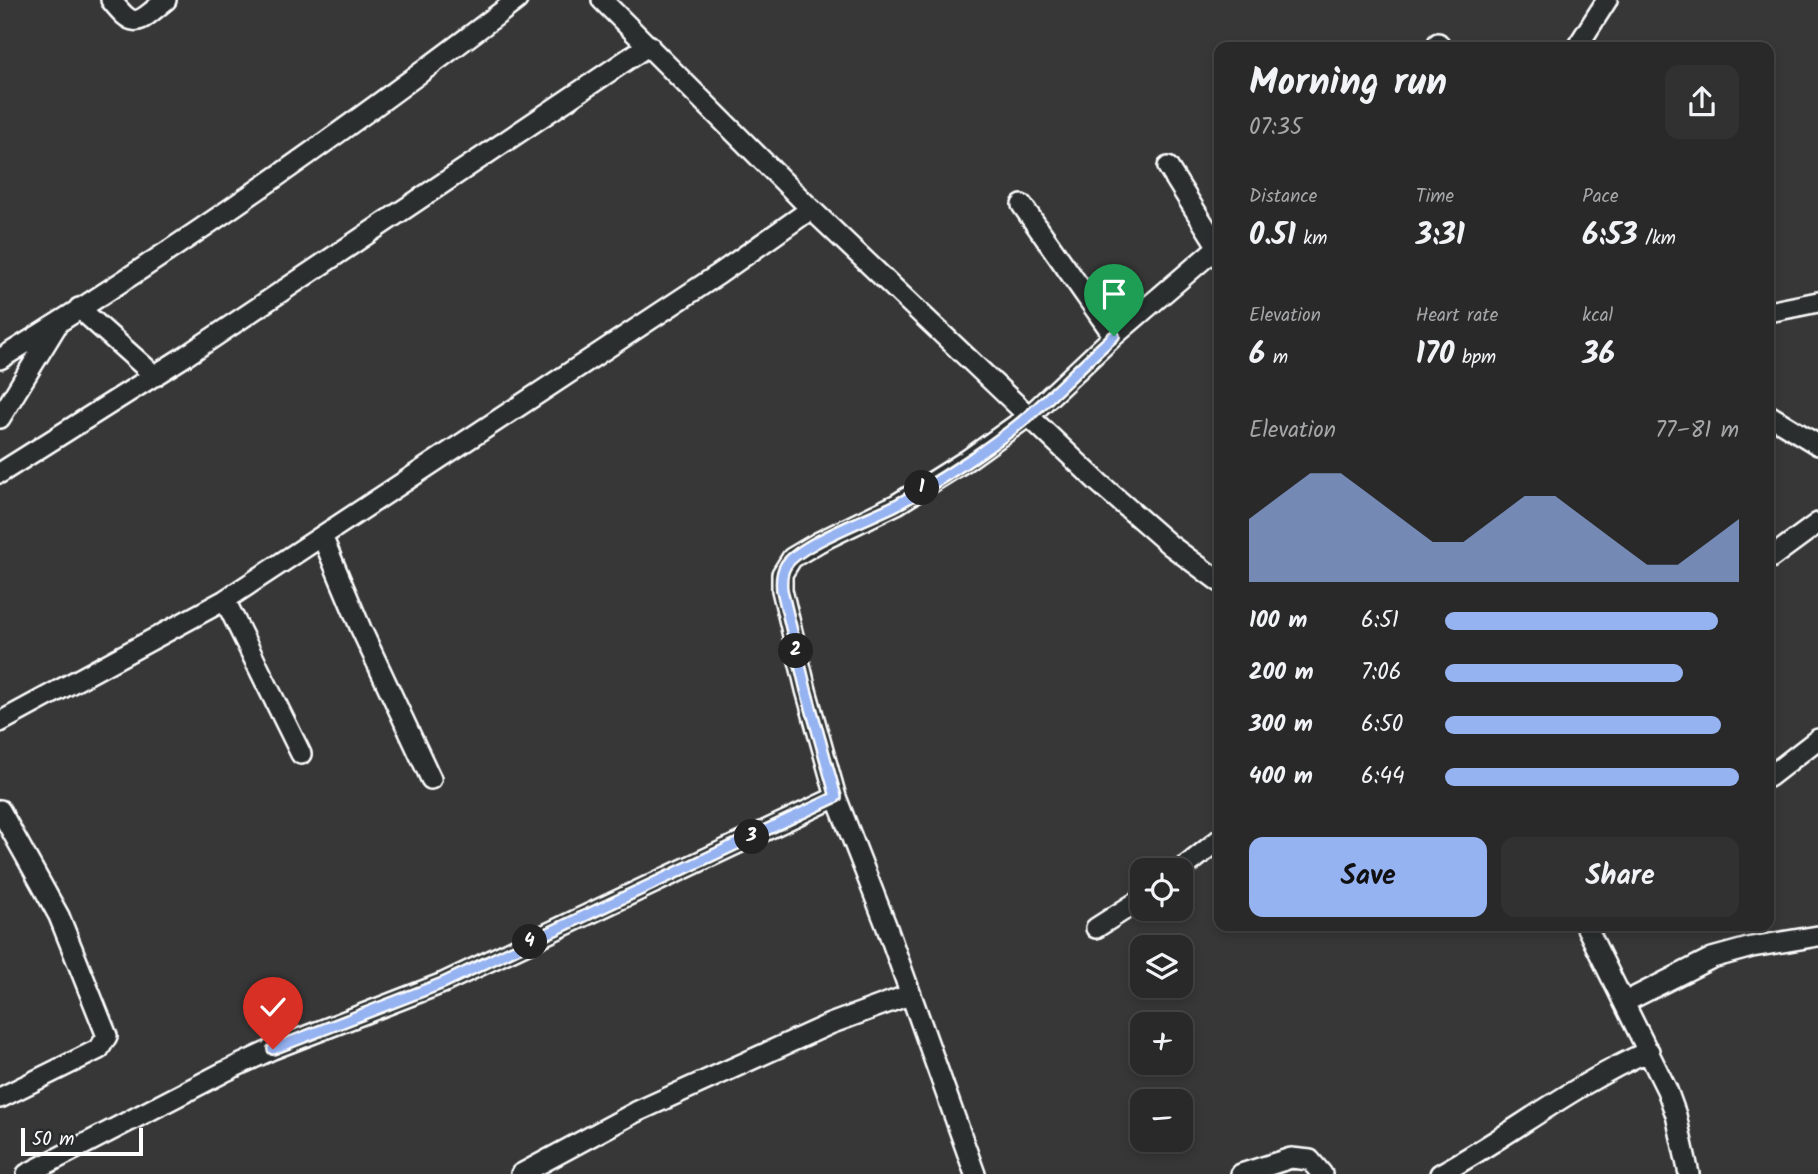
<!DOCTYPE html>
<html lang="en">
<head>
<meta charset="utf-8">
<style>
  :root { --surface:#2a2929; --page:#323131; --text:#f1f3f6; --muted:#a5a6a8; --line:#464546; --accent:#95b2f1 }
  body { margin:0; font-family:Kalam,sans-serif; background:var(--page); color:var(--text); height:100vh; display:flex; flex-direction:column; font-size:26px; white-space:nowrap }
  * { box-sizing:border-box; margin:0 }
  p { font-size:23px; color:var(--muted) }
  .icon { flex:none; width:38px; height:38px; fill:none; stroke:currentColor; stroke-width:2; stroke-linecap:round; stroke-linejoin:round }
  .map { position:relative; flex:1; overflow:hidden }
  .sheet { position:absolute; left:1214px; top:42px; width:560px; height:889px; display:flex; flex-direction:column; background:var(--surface); border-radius:14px; box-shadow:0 4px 10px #0003,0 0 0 2px var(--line) }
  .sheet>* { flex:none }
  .fabs { position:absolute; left:1130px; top:858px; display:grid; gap:14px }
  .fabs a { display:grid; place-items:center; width:63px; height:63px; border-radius:14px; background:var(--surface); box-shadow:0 4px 10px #0003,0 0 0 2px var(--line); font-size:35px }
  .scale { position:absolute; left:21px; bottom:18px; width:122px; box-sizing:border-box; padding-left:7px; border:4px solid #fff; border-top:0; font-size:19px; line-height:24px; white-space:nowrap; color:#fff; -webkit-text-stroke:5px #2a2d2e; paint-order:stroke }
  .pin { position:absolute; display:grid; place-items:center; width:60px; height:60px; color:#fff; margin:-72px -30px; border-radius:50% 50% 50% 0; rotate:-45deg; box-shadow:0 0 7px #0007 }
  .pin .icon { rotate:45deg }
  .km { position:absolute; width:35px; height:35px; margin:-18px; border-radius:50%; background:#222; color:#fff; font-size:19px; line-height:35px; text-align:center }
  .round { display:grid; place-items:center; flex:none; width:74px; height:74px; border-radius:14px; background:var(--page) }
  .headline { display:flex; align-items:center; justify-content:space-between; height:119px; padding:0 35px }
  h1 { font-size:38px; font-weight:600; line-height:52px }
  .metrics { display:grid; grid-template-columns:repeat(3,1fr); gap:10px; height:119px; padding:7px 35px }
  .metrics div { display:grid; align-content:center }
  .metrics b { font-size:30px; font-weight:600 }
  .metrics small { font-size:19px; font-weight:400 }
  .metrics p { font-size:19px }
  .chart { height:196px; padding:14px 35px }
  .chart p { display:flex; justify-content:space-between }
  .chart svg { width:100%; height:126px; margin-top:7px; fill:var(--accent); opacity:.7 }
  .cta { display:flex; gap:14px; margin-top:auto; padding:14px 35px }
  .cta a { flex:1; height:80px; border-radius:14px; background:var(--accent); color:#111; font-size:28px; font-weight:600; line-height:80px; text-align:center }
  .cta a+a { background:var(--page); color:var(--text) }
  ul { padding:0 35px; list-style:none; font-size:23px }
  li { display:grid; grid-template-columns:112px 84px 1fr; align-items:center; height:52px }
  li i { height:18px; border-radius:9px; background:var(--accent) }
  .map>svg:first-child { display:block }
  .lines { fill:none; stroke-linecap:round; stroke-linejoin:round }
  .minor-casing { stroke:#fff; stroke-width:24 }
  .minor { stroke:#2a2d2e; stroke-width:19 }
  .route-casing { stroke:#fff; stroke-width:14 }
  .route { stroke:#95b2f1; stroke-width:9 }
</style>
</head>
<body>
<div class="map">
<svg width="1818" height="1174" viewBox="0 0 1818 1174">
  <rect width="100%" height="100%" fill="#383737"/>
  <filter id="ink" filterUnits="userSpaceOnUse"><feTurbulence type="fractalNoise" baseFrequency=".0143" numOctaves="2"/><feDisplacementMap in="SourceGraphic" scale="14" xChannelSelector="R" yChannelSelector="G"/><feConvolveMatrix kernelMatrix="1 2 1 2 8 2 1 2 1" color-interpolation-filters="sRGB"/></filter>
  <g filter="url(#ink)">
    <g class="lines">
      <g class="minor-casing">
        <path id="minor" d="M111 0C136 32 138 22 166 0
          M602 0 811 209 1099 483 1170 545 1220 582
          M1438 43 1440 47
          M1577 47 1607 0
          M1168 167 1218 247
          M1022 205 1114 336
          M79 308 155 376
          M1769 312 1818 302
          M0 359C178 250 351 127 517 0
          M1769 415 1818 445
          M0 418 57 325
          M0 473 187 355 649 45
          M322 536 361 629 431 779
          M1769 559 1818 523
          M225 600 301 754
          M0 722 225 600 719 274 811 209
          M1769 777 1818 739
          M0 810 59 916 107 1036 99 1049 0 1098
          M1181 870 1220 839
          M1586 926 1667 1090 1676 1115 1689 1174
          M1096 928 1143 898
          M1625 1002 1712 958 1752 947 1818 936
          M27 1174 224 1072 273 1049 443 983 836 797
          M521 1174 636 1112 830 1024 909 995
          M975 1174 886 925 836 797 806 690 782 590V574L792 558 819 542 897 504 967 460 1030 415 1114 336 1220 245
          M1241 1174 1291 1158 1310 1160 1322 1174
          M1440 1174C1511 1135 1574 1084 1649 1051"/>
      </g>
      <use href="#minor" class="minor"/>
    </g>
  </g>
  <g class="lines" filter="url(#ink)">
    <g class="route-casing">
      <path id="route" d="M273 1049 443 983 836 797 806 690 782 590C781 581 781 573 786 565 800 544 870 518 894 506 934 485 998 443 1032 413 1060 388 1086 361 1114 336"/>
    </g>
    <use href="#route" class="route"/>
  </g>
</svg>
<div class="fabs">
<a><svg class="icon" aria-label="locate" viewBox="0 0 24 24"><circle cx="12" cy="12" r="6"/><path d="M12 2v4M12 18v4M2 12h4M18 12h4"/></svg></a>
<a><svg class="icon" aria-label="layers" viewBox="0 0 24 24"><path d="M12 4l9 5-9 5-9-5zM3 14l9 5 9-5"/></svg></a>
<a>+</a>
<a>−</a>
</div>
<div class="scale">50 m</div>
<div class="pin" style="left:1114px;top:336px;background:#1e9e55"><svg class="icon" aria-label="arrive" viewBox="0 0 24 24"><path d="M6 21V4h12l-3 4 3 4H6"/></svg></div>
<div class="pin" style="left:273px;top:1049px;background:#d93025"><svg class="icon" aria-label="check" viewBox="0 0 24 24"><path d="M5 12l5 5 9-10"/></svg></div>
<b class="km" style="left:922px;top:488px">1</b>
<b class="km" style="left:796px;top:651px">2</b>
<b class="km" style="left:752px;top:837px">3</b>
<b class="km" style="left:530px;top:942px">4</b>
<section class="sheet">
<div class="headline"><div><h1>Morning run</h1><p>07:35</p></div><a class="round"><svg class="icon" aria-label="share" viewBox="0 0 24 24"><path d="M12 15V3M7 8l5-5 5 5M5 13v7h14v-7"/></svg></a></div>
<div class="metrics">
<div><p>Distance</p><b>0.51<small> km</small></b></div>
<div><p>Time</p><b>3:31</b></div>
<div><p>Pace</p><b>6:53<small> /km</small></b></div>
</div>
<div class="metrics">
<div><p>Elevation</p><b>6<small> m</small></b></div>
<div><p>Heart rate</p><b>170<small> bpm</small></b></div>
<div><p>kcal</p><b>36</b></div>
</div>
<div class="chart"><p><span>Elevation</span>77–81 m</p>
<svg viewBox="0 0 160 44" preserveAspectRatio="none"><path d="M0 44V22L10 14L20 6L30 6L40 14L50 22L60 30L70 30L80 22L90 14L100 14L110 22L120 30L130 38L140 38L150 30L160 22V44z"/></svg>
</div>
<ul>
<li><b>100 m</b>6:51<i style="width:93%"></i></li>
<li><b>200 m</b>7:06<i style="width:81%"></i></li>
<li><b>300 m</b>6:50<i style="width:94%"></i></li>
<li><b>400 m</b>6:44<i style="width:100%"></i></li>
</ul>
<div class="cta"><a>Save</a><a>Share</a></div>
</section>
</div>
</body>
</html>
